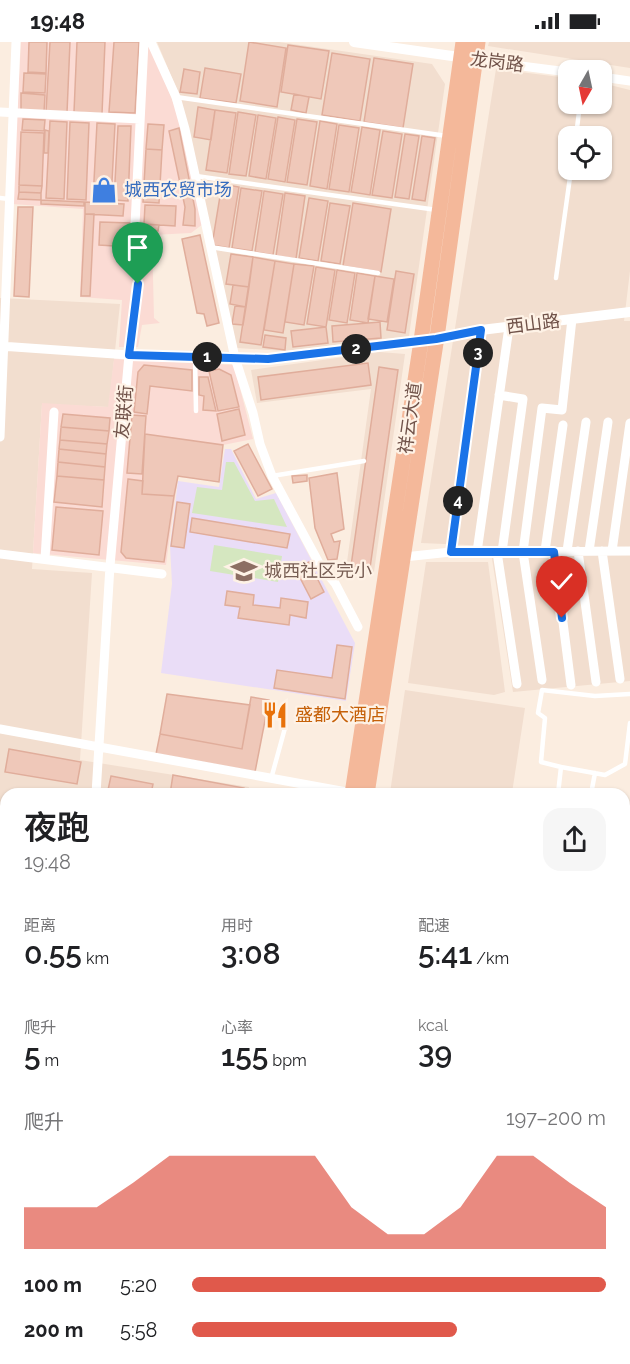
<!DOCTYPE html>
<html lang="zh">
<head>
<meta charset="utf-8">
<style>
  :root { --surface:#fff; --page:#f6f6f6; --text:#202124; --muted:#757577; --accent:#e0594b }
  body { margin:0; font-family:Raleway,"Noto Sans SC",sans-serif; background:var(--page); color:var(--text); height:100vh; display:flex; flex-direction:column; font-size:22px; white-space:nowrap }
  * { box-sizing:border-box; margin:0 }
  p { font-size:20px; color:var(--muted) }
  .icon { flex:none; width:33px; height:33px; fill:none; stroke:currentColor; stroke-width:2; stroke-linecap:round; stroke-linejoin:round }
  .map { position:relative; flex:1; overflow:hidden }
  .side { position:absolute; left:0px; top:746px; width:630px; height:578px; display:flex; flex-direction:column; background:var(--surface); border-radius:18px 18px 0 0; box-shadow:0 2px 4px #0004 }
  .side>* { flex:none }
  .needle { width:39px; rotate:189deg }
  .controls { position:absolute; left:558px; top:18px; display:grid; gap:12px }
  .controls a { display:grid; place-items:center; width:54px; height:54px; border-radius:12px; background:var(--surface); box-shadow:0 2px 4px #0004; font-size:30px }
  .pin { position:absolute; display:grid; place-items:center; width:51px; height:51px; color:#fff; margin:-62px -26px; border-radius:50% 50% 50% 0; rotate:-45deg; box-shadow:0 0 6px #0007 }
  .pin .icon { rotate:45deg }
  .km { position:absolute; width:30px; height:30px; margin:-15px; border-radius:50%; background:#222; color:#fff; font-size:16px; line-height:30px; text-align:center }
  .round { display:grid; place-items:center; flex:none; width:63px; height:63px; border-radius:18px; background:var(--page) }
  .overview { display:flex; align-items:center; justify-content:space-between; height:102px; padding:0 24px }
  h1 { font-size:33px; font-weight:600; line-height:45px }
  .figures { display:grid; grid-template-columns:repeat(3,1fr); gap:9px; height:102px; padding:6px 24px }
  .figures div { display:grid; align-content:center }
  .figures b { font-size:30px; font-weight:600 }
  .figures small { font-size:16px; font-weight:400 }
  .figures p { font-size:16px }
  .chart { height:168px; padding:12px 24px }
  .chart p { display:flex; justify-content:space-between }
  .chart svg { width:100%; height:108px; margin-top:6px; fill:var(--accent); opacity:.7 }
  ul { padding:0 24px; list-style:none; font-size:20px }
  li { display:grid; grid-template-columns:96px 72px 1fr; align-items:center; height:45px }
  li i { height:15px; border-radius:8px; background:var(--accent) }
  .status { display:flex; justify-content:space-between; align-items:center; height:42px; padding:0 30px; background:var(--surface); direction:ltr }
  .status svg { height:16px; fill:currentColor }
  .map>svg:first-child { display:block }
  .residential { fill:#f2decf; fill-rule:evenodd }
  .commercial { fill:#fbdbd4 }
  .education { fill:#eaddf7 }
  .green { fill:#d5e7c0 }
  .building { fill:#efc8b9; stroke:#e0ad9b; stroke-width:1.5 }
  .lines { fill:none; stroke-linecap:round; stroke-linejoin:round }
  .path { stroke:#d3ab9d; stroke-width:1.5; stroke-dasharray:1.5 4.5; stroke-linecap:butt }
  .service { stroke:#fff; stroke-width:4.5 }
  .minor { stroke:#fff; stroke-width:9 }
  .tertiary { stroke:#fff; stroke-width:10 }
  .trunk { stroke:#f4b89a; stroke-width:15 }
  .route-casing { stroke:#fff; stroke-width:12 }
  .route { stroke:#1a73e8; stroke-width:8 }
  .labels { text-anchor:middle; stroke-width:4.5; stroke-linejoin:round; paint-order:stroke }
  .street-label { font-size:18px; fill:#705249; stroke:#fef2e6 }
  .shop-label { font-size:18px; fill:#366cbe; stroke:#fef2e6; text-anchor:start }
  .education-label { font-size:18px; fill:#785e54; stroke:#fef2e6; text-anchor:start }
  .food-label { font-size:18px; fill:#c56008; stroke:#fef2e6; text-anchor:start }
</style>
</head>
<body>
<div class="status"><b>19:48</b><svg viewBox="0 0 49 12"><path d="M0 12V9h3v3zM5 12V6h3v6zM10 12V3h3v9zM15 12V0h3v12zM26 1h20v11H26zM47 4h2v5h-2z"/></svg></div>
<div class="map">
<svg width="630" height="1322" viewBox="0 0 630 1322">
  <rect width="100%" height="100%" fill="#fbede0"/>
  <path class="residential" d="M157 0H279L432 22 445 42 409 294 285 309 237 306 177 48Z
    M489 0H630V26L488 4Z
    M496 27 568 36V62H602V41L630 48V229L624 279H630V639L513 650 490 504 421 501ZM568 94H602V128H568Z
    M0 256 120 262 109 365 42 362 32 527 92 531 80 718 249 745 248 751 6 752V880L0 889Z
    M380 310 405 312 374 530 346 527 371 347 257 361 251 328Z
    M426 520H488L505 650 494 653 408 641Z
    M405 648 525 666 512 751H390Z
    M624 821 630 822V1322H570L567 1317H624Z"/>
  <path class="commercial" d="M21 0H149L181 80 203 182 191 191 152 193 154 276 160 281 142 283 138 305H119L122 258 80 255 83 167 12 162Z
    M114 317 234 323 253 397 223 403 219 440 178 435 166 523 33 511 42 361 108 365Z"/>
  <path class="education" d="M225 407H231L256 457 276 451 355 601 346 659 161 631 172 542 170 504 178 439 219 445Z"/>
  <path class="green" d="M226 420H234L255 459 274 457 287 485 192 471 197 445 222 448Z
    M214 503 282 514 278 540 210 529Z"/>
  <path class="building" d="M29 0H47L46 31 28 30Z
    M50 0H70L67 71 46 70Z
    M77 0H105L102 72 74 70Z
    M114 0H139L135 71 109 70Z
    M249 0 286 6 277 65 240 59Z
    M288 3 329 9 321 57 281 50Z
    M332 11 370 17 360 79 322 73Z
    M374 16 413 22 403 86 364 80Z
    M205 26 241 32 236 61 200 56Z
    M184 27 200 30 197 52 180 50Z
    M24 31 46 32 45 51 23 50Z
    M21 51 45 53 44 70 21 69Z
    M294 52 309 55 306 71 291 68Z
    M198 65 215 68 211 98 194 95Z
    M215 68 236 71 227 131 206 128Z
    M238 70 256 73 246 134 229 132Z
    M258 73 276 76 266 137 249 134Z
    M278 75 295 78 285 140 268 137Z
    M23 77 45 78 44 89 22 88Z
    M297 77 317 80 307 143 287 140Z
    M50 79 67 80 64 157 46 156Z
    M320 79 337 82 327 147 310 144Z
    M70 80 89 81 86 158 67 157Z
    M97 81 115 82 111 159 93 158Z
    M148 82 164 83 162 108 146 107Z
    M339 83 359 86 349 150 329 147Z
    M118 84H131L128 159 114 158Z
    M362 85 380 88 370 153 351 150Z
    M179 86 195 167V184L183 183 185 165 169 89Z
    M45 88 49 89 48 111H44Z
    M383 89 402 92 392 156 372 153Z
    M21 90 44 91 42 144 19 143Z
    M405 92 419 94 409 157 395 155Z
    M422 94 435 96 425 159 412 157Z
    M146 107 162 108 159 161 143 160Z
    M222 142 239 145 229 206 212 203Z
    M19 143 42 144 41 151 19 150Z
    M241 146 262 149 252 209 232 206Z
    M264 149 283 152 273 213 255 210Z
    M19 150 41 151V158L18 157Z
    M285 151 305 154 296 217 276 214Z
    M309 156 328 159 318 219 299 216Z
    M41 158 84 160V164L41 162Z
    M85 160 124 162 123 174 85 172Z
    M330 161 350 164 340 222 321 219Z
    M353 161 391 167 381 230 343 224Z
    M145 163 176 164 175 184 144 182Z
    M18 165H33L29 255 14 254Z
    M85 172H94L90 254H81Z
    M100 180 131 181 130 205 99 203Z
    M139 182 159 183 158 189 138 188Z
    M200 193 219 281 207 284 204 272 197 271 182 197Z
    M231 212 253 215 249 245 226 242Z
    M253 215 275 219 261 303 240 300Z
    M275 219 294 222 283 291 264 288Z
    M294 222 314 224 304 283 285 280Z
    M316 225 335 228 326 285 307 282Z
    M337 228 355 231 347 281 329 278Z
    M396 229 414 232 405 291 387 288Z
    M357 231 375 234 368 281 350 278Z
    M375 234 394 237 387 280 368 277Z
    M233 243 249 245 246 265 230 262Z
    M235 264 246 265 243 283 232 282Z
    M380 280 381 296 333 300 332 284Z
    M326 285 328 301 293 305 291 289Z
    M265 293 286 296 285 308 263 305Z
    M368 321 371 343 261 358 258 335Z
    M144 323 192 328V349L150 344 147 372 134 370 138 330Z
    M379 325 398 328 370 526 351 524Z
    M219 327 231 333 239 365 218 369 209 329Z
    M199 335H208L216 369 203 368 204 354 199 353Z
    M239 367 245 393 222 399 217 372Z
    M63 372 110 376 109 389 61 385Z
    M132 373 146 374 142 432 127 431Z
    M61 385 109 389 107 402 60 398Z
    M145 392 223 403 219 440 178 434 174 454 142 452Z
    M60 398 107 402 106 412 59 407Z
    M248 402 272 447 258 454 234 409Z
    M59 407 106 412 105 425 58 420Z
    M58 420 105 425 104 438 57 434Z
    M337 431 344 487 331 492 334 500 340 499 337 517 328 518 315 486 309 436Z
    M307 433V439L293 441 292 434Z
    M57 434 104 438 102 465 54 460Z
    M128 437 143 439 142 452 174 454 164 520 126 516 121 510Z
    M177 460 190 462 184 506 171 504Z
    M56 465 103 469 99 513 52 508Z
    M192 476 290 492 287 506 190 490Z
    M309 520 324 550 311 557 295 526Z
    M227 549 254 553 253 563 280 566 281 556 308 560 306 576 290 573 289 583 238 576 240 565 225 563Z
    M337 603 352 605 345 657 274 646 277 628 332 636Z
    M167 652 250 663 242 707 160 692Z
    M251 655 269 658 255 730 156 712 160 692 242 707Z
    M9 707 81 720 77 742 5 730Z
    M173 733 244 746 243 752H170Z
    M111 734 153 742 151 752 108 748Z
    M6 1001V1051L0 1046V1008Z
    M444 1317H465L464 1322H443Z"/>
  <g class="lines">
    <path class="path" d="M0 892 6 891"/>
    <path class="service" d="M176 55 447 94
      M576 94 580 62
      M196 134 437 168
      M0 156 9 157
      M210 205 378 231
      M556 236 571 128
      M195 315 196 369
      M272 434 364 419
      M561 725 541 720 545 676 538 671 542 648 595 654 630 652
      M271 737 285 686
      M558 752 561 725 605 733 625 722 630 681
      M591 752 595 731
      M0 998 6 991
      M0 1054 6 1059
      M0 1298 6 1304
      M20 1317 26 1322
      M571 1317 574 1322
      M598 1317 601 1322
      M6 1322 8 1317"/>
    <path class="minor" d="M151 0 176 55 185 87 235 316 253 371 260 402 272 434 320 523 335 541 358 585
      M475 18 568 30
      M602 35 630 39
      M0 70 140 77
      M0 304 129 313 268 317 425 298
      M499 353 523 357 502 510
      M0 395 16 0
      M545 509 563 383
      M567 509 586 380
      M578 509 596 640
      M589 509 608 380
      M602 509 620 637
      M612 509 630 381
      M451 510 481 288
      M477 510 509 285
      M497 510 517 642
      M554 510 571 643
      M0 512 162 532
      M404 515 451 510 630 509
      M45 517 54 370
      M542 638 523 510 542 366 562 368 572 277
      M0 687 352 751
      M96 752 110 524 129 313 138 242 135 183 144 0
      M624 822H630
      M624 955 630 998
      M624 1108 630 1107
      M624 1157 630 1200
      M624 1301 630 1300"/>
    <path class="tertiary" d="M354 0 466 16
      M437 297 481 288 630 270
      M184 1322 186 1317"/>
    <path class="trunk" d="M352 752 421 299 463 0
      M367 752 438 288 478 0
      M105 1322 108 1317
      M122 1322 125 1317"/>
  </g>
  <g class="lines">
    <g class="route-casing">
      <path id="route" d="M138 242 129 313 268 317 436 297 481 288 451 510H554L562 576"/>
    </g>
    <use href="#route" class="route"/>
  </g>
  <defs>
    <g id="shop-bare" transform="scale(2.07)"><path d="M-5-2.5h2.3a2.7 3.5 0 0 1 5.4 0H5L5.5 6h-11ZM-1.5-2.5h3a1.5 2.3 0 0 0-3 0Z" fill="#3f7fe0" stroke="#fef2e6" stroke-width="2.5" paint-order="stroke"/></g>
    <g id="school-bare" transform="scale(2.07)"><path d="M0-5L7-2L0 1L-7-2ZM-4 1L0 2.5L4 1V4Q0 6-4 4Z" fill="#8d6e63" stroke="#fef2e6" stroke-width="2.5" paint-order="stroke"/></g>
    <g id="restaurant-bare" transform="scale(2.07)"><path d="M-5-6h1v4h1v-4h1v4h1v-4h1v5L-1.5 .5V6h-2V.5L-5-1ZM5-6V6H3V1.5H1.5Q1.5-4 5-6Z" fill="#e8710a" stroke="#fef2e6" stroke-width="2.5" paint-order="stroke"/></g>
  </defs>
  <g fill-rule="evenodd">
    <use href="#shop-bare" x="104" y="148"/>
    <use href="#school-bare" x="244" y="529"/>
    <use href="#restaurant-bare" x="275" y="673"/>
  </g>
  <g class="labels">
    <g class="street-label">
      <text transform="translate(497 20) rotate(7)" y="6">龙岗路</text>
      <text transform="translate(533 282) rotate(-7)" y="6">西山路</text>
      <text transform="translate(124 370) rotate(-85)" y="6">友联街</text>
      <text transform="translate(410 376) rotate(-82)" y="6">祥云大道</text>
    </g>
    <g class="shop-label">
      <text x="124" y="154">城西农贸市场</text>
    </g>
    <g class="education-label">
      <text x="264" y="535">城西社区完小</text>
    </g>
    <g class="food-label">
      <text x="295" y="679">盛都大酒店</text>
    </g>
  </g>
</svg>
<div class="controls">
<a><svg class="needle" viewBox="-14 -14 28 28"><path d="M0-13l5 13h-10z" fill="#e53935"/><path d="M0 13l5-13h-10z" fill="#757577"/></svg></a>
<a><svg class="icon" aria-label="locate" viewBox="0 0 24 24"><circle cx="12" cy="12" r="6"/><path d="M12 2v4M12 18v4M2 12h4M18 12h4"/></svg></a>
</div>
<div class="pin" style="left:138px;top:242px;background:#1e9e55"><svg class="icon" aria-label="arrive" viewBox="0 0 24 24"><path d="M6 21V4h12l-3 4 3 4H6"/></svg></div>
<div class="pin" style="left:562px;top:576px;background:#d93025"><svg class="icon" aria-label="check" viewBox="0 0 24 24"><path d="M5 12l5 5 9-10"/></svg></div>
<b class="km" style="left:207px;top:315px">1</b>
<b class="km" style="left:356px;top:307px">2</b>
<b class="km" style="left:478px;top:311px">3</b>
<b class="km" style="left:458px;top:459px">4</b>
<section class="side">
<div class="overview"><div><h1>夜跑</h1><p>19:48</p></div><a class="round"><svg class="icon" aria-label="share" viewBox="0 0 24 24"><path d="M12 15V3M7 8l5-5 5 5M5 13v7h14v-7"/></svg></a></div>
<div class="figures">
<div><p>距离</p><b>0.55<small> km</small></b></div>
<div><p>用时</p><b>3:08</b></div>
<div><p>配速</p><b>5:41<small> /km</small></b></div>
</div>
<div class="figures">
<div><p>爬升</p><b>5<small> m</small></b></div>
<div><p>心率</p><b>155<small> bpm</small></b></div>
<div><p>kcal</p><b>39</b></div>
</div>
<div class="chart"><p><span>爬升</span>197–200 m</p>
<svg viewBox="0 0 160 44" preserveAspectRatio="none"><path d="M0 44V27L10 27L20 27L30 17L40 6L50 6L60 6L70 6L80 6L90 27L100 38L110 38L120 27L130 6L140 6L150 17L160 27V44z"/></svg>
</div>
<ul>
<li><b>100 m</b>5:20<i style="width:100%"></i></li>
<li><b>200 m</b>5:58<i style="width:64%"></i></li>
</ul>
</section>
</div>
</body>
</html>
